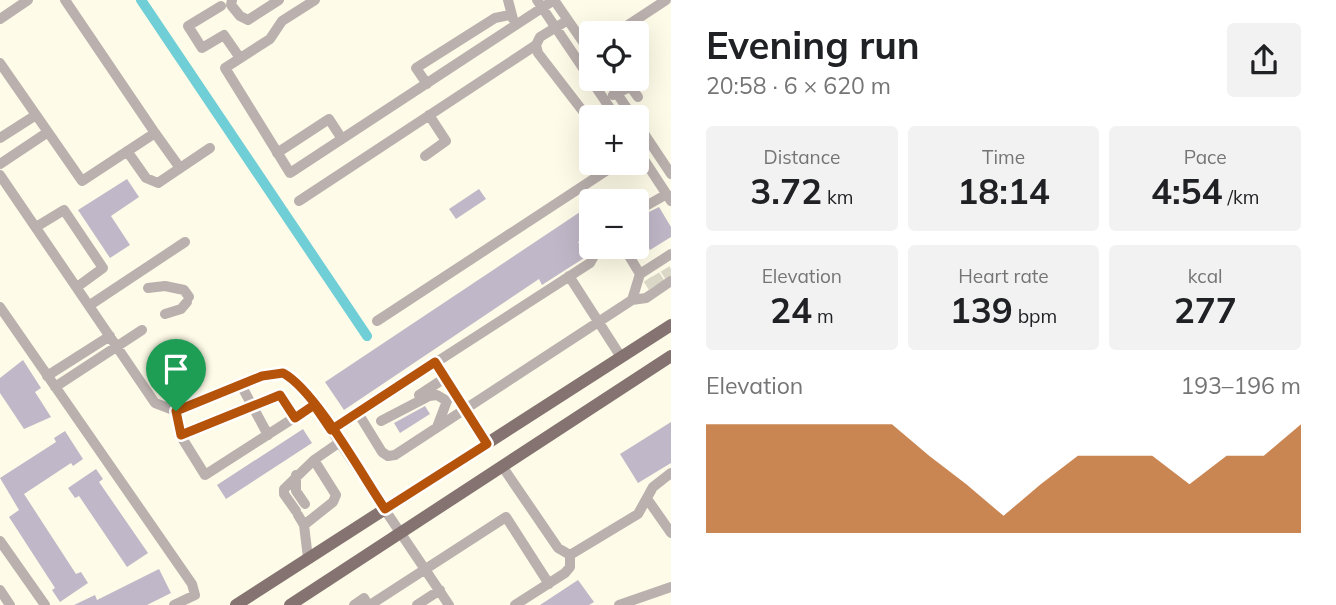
<!DOCTYPE html>
<html lang="en">
<head>
<meta charset="utf-8">
<style>
  :root { --surface:#fff; --page:#f2f2f2; --text:#202124; --muted:#757577; --accent:#b45309 }
  body { margin:0; font-family:Mulish,sans-serif; background:var(--page); color:var(--text); height:100vh; display:flex; flex-direction:column; font-size:26px; white-space:nowrap }
  * { box-sizing:border-box; margin:0 }
  p { font-size:23px; color:var(--muted) }
  .icon { flex:none; width:38px; height:38px; fill:none; stroke:currentColor; stroke-width:2; stroke-linecap:round; stroke-linejoin:round }
  .map { position:relative; flex:1; overflow:hidden }
  .drawer { display:flex; flex-direction:column; background:var(--surface); width:665px }
  .drawer>* { flex:none }
  .controls { position:absolute; left:579px; top:21px; display:grid; gap:14px }
  .controls a { display:grid; place-items:center; width:70px; height:70px; border-radius:7px; background:var(--surface); box-shadow:0 7px 28px #0002; font-size:35px }
  .pin { position:absolute; display:grid; place-items:center; width:60px; height:60px; color:#fff; margin:-72px -30px; border-radius:50% 50% 50% 0; rotate:-45deg; box-shadow:0 0 7px #0007 }
  .pin .icon { rotate:45deg }
  .round { display:grid; place-items:center; flex:none; width:74px; height:74px; border-radius:7px; background:var(--page) }
  .head { display:flex; align-items:center; justify-content:space-between; height:119px; padding:0 35px }
  h1 { font-size:38px; font-weight:700; line-height:52px }
  .figures { display:grid; grid-template-columns:repeat(3,1fr); gap:10px; height:119px; padding:7px 35px }
  .figures div { display:grid; align-content:center; border-radius:7px; background:var(--page); text-align:center }
  .figures b { font-size:35px; font-weight:700 }
  .figures small { font-size:19px; font-weight:400 }
  .figures p { font-size:19px }
  .chart { height:196px; padding:14px 35px }
  .chart p { display:flex; justify-content:space-between }
  .chart svg { width:100%; height:126px; margin-top:7px; fill:var(--accent); opacity:.7 }
  main { display:flex; flex:1; min-height:0 }
  .map>svg:first-child { display:block }
  .lines { fill:none; stroke-linecap:round; stroke-linejoin:round }
  .canal { stroke:#6fced6; stroke-width:10 }
  .building { fill:#c0b8c8 }
  .minor-tunnel { stroke:#dbd8c7; stroke-width:10; stroke-dasharray:10 5; stroke-linecap:butt }
  .minor { stroke:#bab0ae; stroke-width:10 }
  .major { stroke:#847370; stroke-width:12 }
  .route-casing { stroke:#fff; stroke-width:14 }
  .route { stroke:#b45309; stroke-width:9 }
</style>
</head>
<body>
<main>
<div class="map">
<svg width="671" height="605" viewBox="0 0 671 605">
  <rect width="100%" height="100%" fill="#fefbe8"/>
  <g class="lines">
    <path class="canal" d="M141 0 367 336"/>
  </g>
  <path class="building" d="M127 179 139 197 111 216 130 245 110 258 78 210Z
    M479 189 486 199 456 219 449 209Z
    M592 204V233L578 242 586 254 584 258 542 285 539 279 344 410 325 382Z
    M659 207 671 227V237L650 250 637 229V218Z
    M23 360 41 388 35 392 51 417 24 429 0 393V378Z
    M425 406 430 414 400 433 394 423Z
    M671 422V463L638 483 620 454Z
    M303 429 312 443 226 499 217 485Z
    M65 431 83 459 73 466 71 463 24 494 76 574 81 572 88 583 60 602 52 590 55 588 9 517 19 510 0 478 56 442 54 438Z
    M96 469 103 479 99 482 148 553 127 567 79 496 75 498 68 488Z
    M159 569 171 593 147 605H74L95 595 97 600Z
    M578 580 594 602 589 605H540Z"/>
  <g class="lines">
    <path class="minor-tunnel" d="M665 269 670 277
      M655 275 660 283
      M648 279 653 287"/>
    <path class="minor" d="M232 0 231 5 240 16 248 20 279 0
      M315 0 282 21 270 39 225 68 290 173 554 0
      M508 0 513 19
      M537 0 616 117
      M554 0 592 55
      M221 6 188 26 202 48 224 35 240 58
      M0 19 28 0
      M568 20 540 37 536 45 538 53 592 123
      M616 33 666 0
      M0 63 82 181 155 133 65 0
      M607 79 633 117
      M625 79 638 97
      M427 84 416 68 495 18 510 15
      M613 95 630 87
      M637 123 671 174
      M155 133 180 168
      M0 138 36 115
      M637 149 671 201
      M127 151 146 178 158 183 210 148
      M277 153 329 119 342 139
      M425 156 446 141 429 115
      M0 164 48 132
      M0 175 155 403 176 411C204 405 258 367 284 374 293 376 300 384 305 391L449 605
      M299 201 536 45
      M637 211 667 194
      M36 227 64 210 103 268 77 287
      M618 247 626 251 640 274
      M569 276 621 357
      M148 288 165 286 184 290 189 297
      M632 300 640 274 671 254
      M90 305 185 242
      M0 307 192 584 195 595 174 605
      M165 314 181 309 187 302
      M377 321 618 163
      M435 362 487 444
      M47 376 110 336
      M241 385 268 435
      M55 387 142 330
      M419 395 445 378
      M176 411 182 438 205 475 314 405
      M358 413 382 452 388 456 395 455 632 300 646 298 671 281
      M381 421 429 396 437 395 447 401 437 427
      M331 430 590 263 599 247
      M181 435 280 395 295 418
      M502 466 558 548 570 555 638 514 653 487 671 473
      M296 475V491L305 504
      M648 500 671 533
      M296 511 284 494V489L314 460
      M298 515 304 525 308 558
      M304 525 333 502 336 495 314 460 340 442
      M0 541 45 605
      M0 590 10 605
      M354 605 364 598 368 605
      M370 605 506 517 549 584
      M417 605 440 590
      M515 605 565 573 570 567V555
      M619 605 671 587"/>
    <path class="major" d="M236 605 671 325
      M290 605 671 356"/>
  </g>
  <g class="lines">
    <g class="route-casing">
      <path id="route" d="M176 411 262 376 283 373C315 390 362 475 385 509L487 444 435 362 331 430 314 405 295 418 280 395 181 435 176 411"/>
    </g>
    <use href="#route" class="route"/>
  </g>
</svg>
<div class="controls">
<a><svg class="icon" aria-label="locate" viewBox="0 0 24 24"><circle cx="12" cy="12" r="6"/><path d="M12 2v4M12 18v4M2 12h4M18 12h4"/></svg></a>
<a>+</a>
<a>−</a>
</div>
<div class="pin" style="left:176px;top:411px;background:#1e9e55"><svg class="icon" aria-label="arrive" viewBox="0 0 24 24"><path d="M6 21V4h12l-3 4 3 4H6"/></svg></div>
</div>
<section class="drawer">
<div class="head"><div><h1>Evening run</h1><p>20:58 · 6 × 620 m</p></div><a class="round"><svg class="icon" aria-label="share" viewBox="0 0 24 24"><path d="M12 15V3M7 8l5-5 5 5M5 13v7h14v-7"/></svg></a></div>
<div class="figures">
<div><p>Distance</p><b>3.72<small> km</small></b></div>
<div><p>Time</p><b>18:14</b></div>
<div><p>Pace</p><b>4:54<small> /km</small></b></div>
</div>
<div class="figures">
<div><p>Elevation</p><b>24<small> m</small></b></div>
<div><p>Heart rate</p><b>139<small> bpm</small></b></div>
<div><p>kcal</p><b>277</b></div>
</div>
<div class="chart"><p><span>Elevation</span>193–196 m</p>
<svg viewBox="0 0 160 44" preserveAspectRatio="none"><path d="M0 44V6L10 6L20 6L30 6L40 6L50 6L60 17L70 27L80 38L90 27L100 17L110 17L120 17L130 27L140 17L150 17L160 6V44z"/></svg>
</div>
</section>
</main>
</body>
</html>
